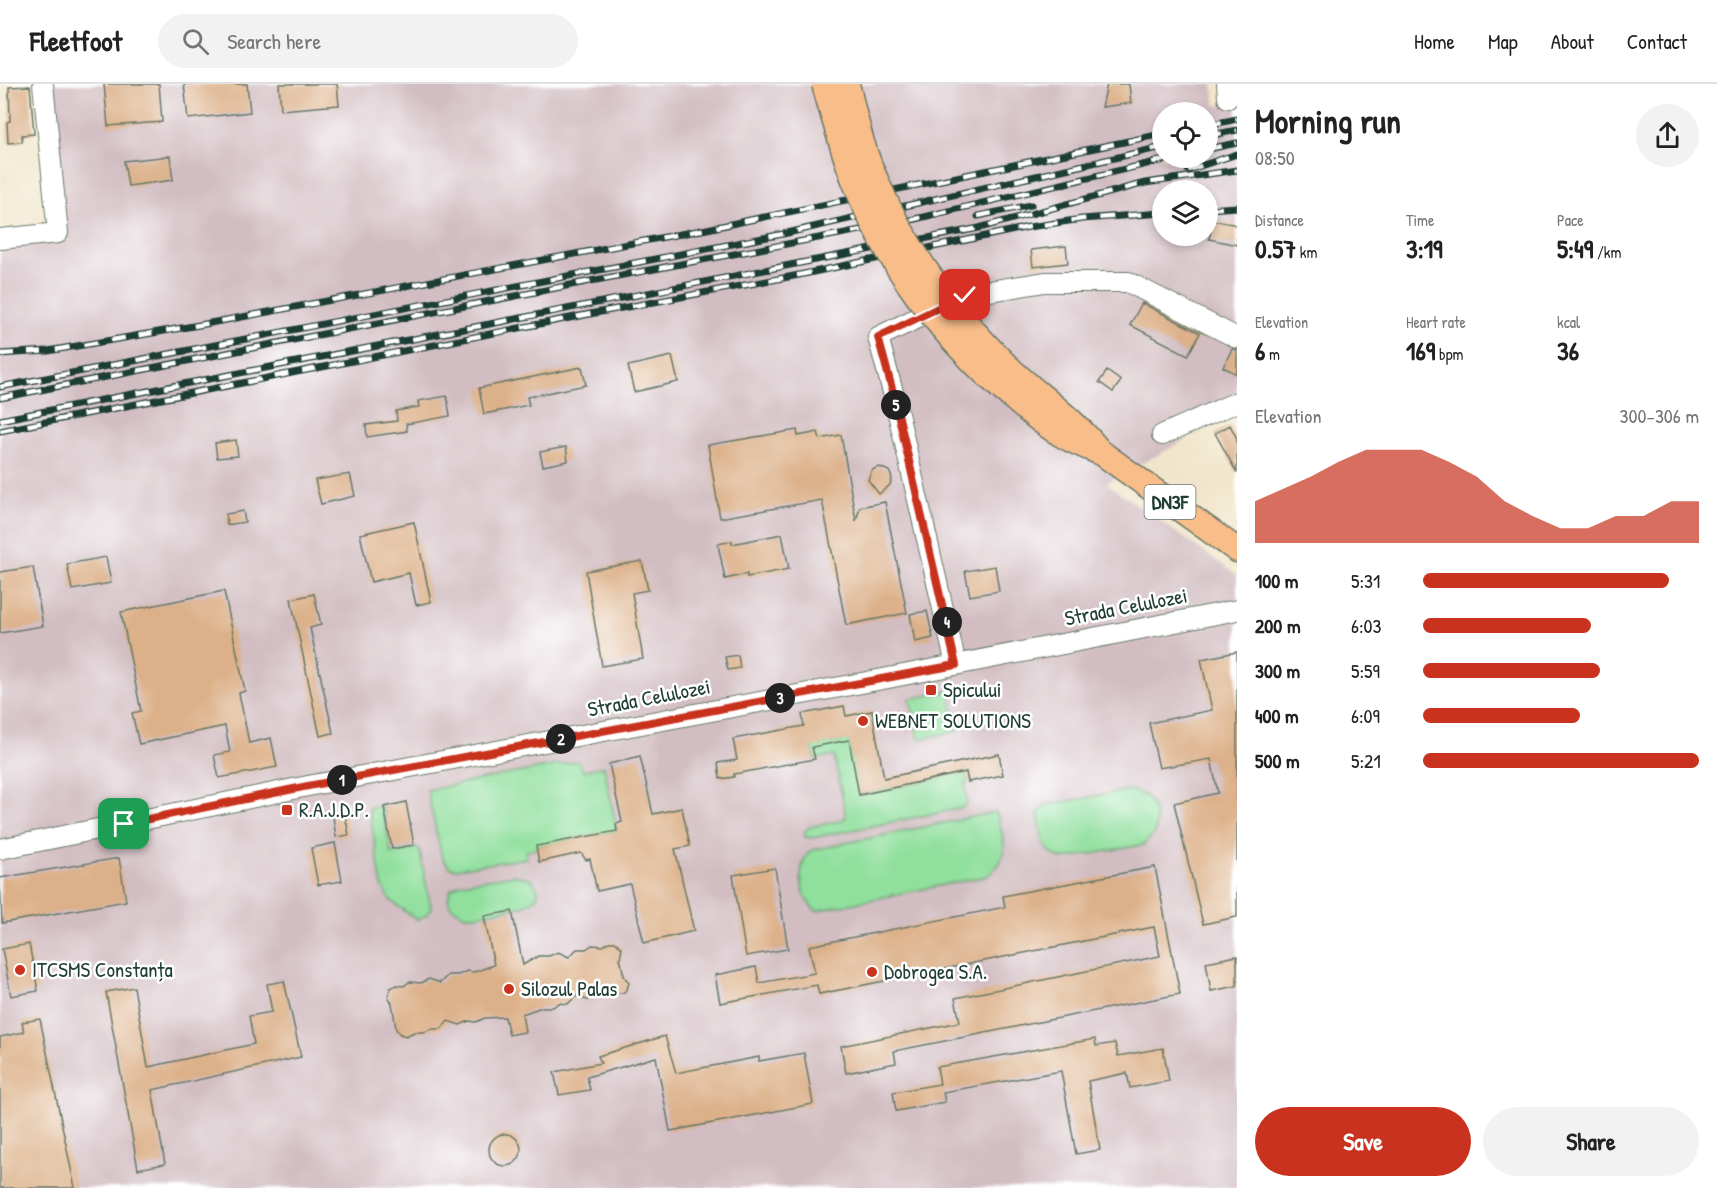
<!DOCTYPE html>
<html lang="en">
<head>
<meta charset="utf-8">
<style>
  :root { --surface:#fff; --page:#f2f2f2; --text:#222; --muted:#767676; --line:#e0e0e0; --accent:#c8321e }
  body { margin:0; font-family:"Patrick Hand",sans-serif; background:var(--page); color:var(--text); height:100vh; display:flex; flex-direction:column; font-size:22px; white-space:nowrap }
  * { box-sizing:border-box; margin:0 }
  p { font-size:20px; color:var(--muted) }
  .icon { flex:none; width:33px; height:33px; fill:none; stroke:currentColor; stroke-width:2; stroke-linecap:round; stroke-linejoin:round }
  .map { position:relative; flex:1; overflow:hidden }
  .panel { display:flex; flex-direction:column; background:var(--surface); width:480px }
  .panel>* { flex:none }
  .fabs { position:absolute; left:1152px; top:18px; display:grid; gap:12px }
  .fabs a { display:grid; place-items:center; width:66px; height:66px; border-radius:50%; background:var(--surface); box-shadow:0 3px 9px #0003; font-size:30px }
  .pin { position:absolute; display:grid; place-items:center; width:51px; height:51px; color:#fff; margin:-26px; border-radius:12px; box-shadow:0 3px 9px #0006 }
  .km { position:absolute; width:30px; height:30px; margin:-15px; border-radius:50%; background:#222; color:#fff; font-size:16px; line-height:30px; text-align:center }
  .round { display:grid; place-items:center; flex:none; width:63px; height:63px; border-radius:32px; background:var(--page) }
  .headline { display:flex; align-items:center; justify-content:space-between; height:102px; padding:0 18px }
  h1 { font-size:33px; font-weight:800; line-height:45px }
  .stats { display:grid; grid-template-columns:repeat(3,1fr); gap:9px; height:102px; padding:6px 18px }
  .stats div { display:grid; align-content:center }
  .stats b { font-size:26px; font-weight:800 }
  .stats small { font-size:16px; font-weight:400 }
  .stats p { font-size:16px }
  .chart { height:168px; padding:12px 18px }
  .chart p { display:flex; justify-content:space-between }
  .chart svg { width:100%; height:108px; margin-top:6px; fill:var(--accent); opacity:.7 }
  .button { display:flex; gap:12px; margin-top:auto; padding:12px 18px }
  .button a { flex:1; height:69px; border-radius:36px; background:var(--accent); color:#fff; font-size:24px; font-weight:800; line-height:69px; text-align:center }
  .button a+a { background:var(--page); color:var(--text) }
  ul { padding:0 18px; list-style:none; font-size:20px }
  li { display:grid; grid-template-columns:96px 72px 1fr; align-items:center; height:45px }
  li i { height:15px; border-radius:8px; background:var(--accent) }
  header { display:flex; align-items:center; gap:36px; box-sizing:border-box; height:84px; padding:0 30px; background:var(--surface); border-bottom:2px solid var(--line) }
  header strong { font-size:28px }
  nav { display:flex; gap:33px; margin-inline-start:auto; font-size:21px }
  .search { width:420px; height:54px; background:var(--page); display:flex; align-items:center; gap:15px; box-sizing:border-box; padding:0 21px; border-radius:33px; color:var(--muted); font-size:22px }
  main { display:flex; flex:1; min-height:0 }
  .map>svg:first-child { display:block }
  .industrial { fill:#d2bec2; fill-rule:evenodd }
  .green { fill:#90df9d; stroke:#588e68; stroke-width:1.5 }
  .building { fill:#dcb088 }
  .lines { fill:none; stroke-linecap:round; stroke-linejoin:round }
  .minor-casing { stroke:#687869; stroke-width:22 }
  .major-casing { stroke:#687869; stroke-width:27 }
  .minor { stroke:#fff; stroke-width:20 }
  .major { stroke:#f8bd89; stroke-width:24 }
  .rail-casing { stroke:#1f3d34; stroke-width:7 }
  .rail { stroke:#fff; stroke-width:4.5; stroke-dasharray:14; stroke-linecap:butt }
  .major-bridge-casing { stroke:#687869; stroke-width:27; stroke-linecap:butt }
  .major-bridge { stroke:#f8bd89; stroke-width:24 }
  .route-casing { stroke:#fff; stroke-width:12 }
  .route { stroke:#c8321e; stroke-width:8 }
  .poi-dot { fill:#c8321e; stroke:#fff; stroke-width:2 }
  .labels { text-anchor:middle; stroke-width:5; stroke-linejoin:round; paint-order:stroke }
  .shield { fill:#fff; stroke:#627771; stroke-width:1.5 }
  .shield-label { font-size:20px; font-weight:bold; fill:#1f3d34 }
  .street-label { font-size:21px; fill:#1f3d34; stroke:#fff }
  .poi-label { font-size:21px; fill:#1f3d34; stroke:#fff; text-anchor:start }
</style>
</head>
<body>
<header>
<strong>Fleetfoot</strong>
<div class="search"><svg class="icon" aria-label="search" viewBox="0 0 24 24"><circle cx="10" cy="10" r="6"/><path d="M15 15l6 6"/></svg>Search here</div>
<nav><a>Home</a><a>Map</a><a>About</a><a>Contact</a></nav>
</header>
<main>
<div class="map">
<svg width="1237" height="1104" viewBox="0 0 1237 1104">
  <rect width="100%" height="100%" fill="#fff"/>
  <filter id="ink" filterUnits="userSpaceOnUse"><feTurbulence type="fractalNoise" baseFrequency=".0167" numOctaves="2"/><feDisplacementMap in="SourceGraphic" scale="12" xChannelSelector="R" yChannelSelector="G"/><feConvolveMatrix kernelMatrix="1 2 1 2 8 2 1 2 1" color-interpolation-filters="sRGB"/></filter>
  <filter id="wash" filterUnits="userSpaceOnUse"><feTurbulence type="fractalNoise" baseFrequency=".008" numOctaves="4" result="noise"/><feDisplacementMap in="SourceGraphic" scale="24" xChannelSelector="R" yChannelSelector="G"/><feGaussianBlur stdDeviation="1.35" result="paint"/><feColorMatrix in="noise" values="0 0 0 0 0 0 0 0 0 0 0 0 0 0 0 0 0 1.4 0 .05"/><feComposite in="paint" operator="in"/></filter>
  <g filter="url(#wash)">
    <rect width="100%" height="100%" fill="#f1e6cb"/>
    <path class="industrial" d="M50 0H1213L1216 22 1237 17V328L1106 399 1237 491V1104H0V161L64 155ZM1162 28H1208V74H1162ZM1162 106H1208V152H1162Z"/>
    <path class="green" d="M949 607 958 647 919 655 910 615Z
      M849 656 860 711 966 688 968 698 965 701 967 719 962 724 812 754 805 753V747L810 743 843 736 846 732 834 672 815 675 812 662Z
      M578 677 583 687 604 682 617 747 536 762 537 765 526 767 527 774 456 785 449 783 442 774 427 706Z
      M1130 706 1146 712 1154 725 1156 737 1155 749 1143 761 1062 775C1039 765 1043 753 1038 730L1045 721Z
      M382 721 391 769 419 764 431 824 427 831 417 836 390 816 382 802 369 724Z
      M996 728C1004 756 1013 772 987 792L816 827C799 814 795 778 812 766Z
      M514 791 532 795 538 806 537 813 525 821 478 831H465L451 823 448 815 451 805 462 799Z"/>
    <g id="blocks">
      <path class="building" d="M104 0H159L162 38 108 42Z
        M184 0H247L250 28 188 35Z
        M279 0H337L339 21 281 26Z
        M1107 0H1129L1131 19 1102 23Z
        M30 2 34 50 22 51V58L8 59 7 38 10 37 9 3Z
        M170 72 173 96 128 102 124 77Z
        M1213 136 1237 141V161L1209 155Z
        M1066 162 1068 179 1033 183 1031 166Z
        M1142 219 1200 249 1188 271 1130 241Z
        M1232 265 1237 266V290L1223 283Z
        M672 272 678 298 634 308 628 282Z
        M582 283 586 301 527 313 529 321 484 330 479 304Z
        M1107 287 1121 297 1113 308 1099 298Z
        M447 312 450 332 406 340 407 347 367 353 366 341 397 337 396 327 419 323 418 317Z
        M1230 341 1237 355V389L1215 349Z
        M797 346 798 352 818 348 820 355 841 351 856 437 860 423 885 418 907 529 846 541 822 416 720 434 708 361Z
        M236 356 238 372 217 374 215 359Z
        M566 363 568 377 543 382 540 368Z
        M879 383 889 387 892 394 890 401 879 410 868 396 872 386Z
        M350 390 355 412 321 420 315 396Z
        M243 427 245 438 227 441 226 430Z
        M414 438 431 518 416 521 409 489 371 498 360 450Z
        M782 450 789 485 747 493V490L725 495 718 460 732 457V460Z
        M106 473 111 499 72 506 67 480Z
        M642 477 648 506 632 509 643 575 602 582 586 487Z
        M995 482 999 507 970 512 965 487Z
        M33 483 43 542 0 549V488Z
        M224 507 245 607 239 609 249 659 271 654 277 683 219 694 214 671 230 668 225 642 139 660 132 629 141 627 121 528Z
        M314 510 321 541 310 544 333 649 320 652 291 515Z
        M927 527 933 554 915 558 910 530Z
        M1237 568V833L1203 840 1174 719 1218 709 1211 675 1159 684 1149 639 1212 626 1201 575Z
        M738 571 740 584 728 586 725 573Z
        M844 622 846 632 872 627 884 694 999 670 1003 691 968 698 966 688 859 711 849 656 812 663 815 675 734 690V693L720 695 718 679 737 676 733 655 804 642 802 630Z
        M640 672 653 730 682 724 690 762 675 765 694 847 644 859 630 800 597 807 590 775 586 776 581 769 539 778 536 762 617 747 616 740 622 738 609 680Z
        M406 718 414 761 392 765 384 723Z
        M345 731 349 751 336 753 333 733Z
        M335 759 342 797 318 801 311 764Z
        M119 774 126 817 2 839 0 794Z
        M1155 783 1180 910 894 967 896 979 846 989 841 962 960 938 955 914 1160 872 1154 843 819 910 817 901 720 919 715 891 756 883 759 899 815 889 809 862 1005 823 1003 812Z
        M775 784 788 865 746 872 733 791Z
        M512 827 523 881 538 872H549L558 868 569 873 577 865H586L592 861 603 862 609 858H615L622 864 620 874 624 892 629 899 627 905 623 909H613L604 913 597 912 587 916 576 912 568 920 559 919 553 923H542L522 930 525 948 509 951 505 933 485 934 476 938 469 937 460 941 448 937 441 945H431L425 948H414L406 952 400 950 396 945 392 919 388 913 390 904 397 901 404 902 409 898 421 899 429 895 440 899 448 891H458L467 887 474 888 494 881 484 832Z
        M29 860 38 907 11 912 2 865Z
        M1237 872V902L1211 907 1206 878Z
        M284 897 301 973 152 1006 165 1080 138 1085 106 908 134 903 148 983 254 960 249 932 272 928 267 900Z
        M40 935 75 1104H0V953L24 948 22 938Z
        M665 952 676 989 759 973V977L804 969 813 1020 670 1047 656 973 587 993 590 1006 559 1011 554 988 601 979 598 972Z
        M1095 955 1096 962 1115 959 1118 972 1163 964 1169 997 1130 1004 1127 989 1088 997 1100 1066 1076 1070 1061 987 943 1008 945 1018 896 1027 893 1008 940 1000 937 983Z
        M489 1066a16 16 0 1 1 32 0a16 16 0 1 1-32 0Z"/>
    </g>
  </g>
  <g filter="url(#ink)">
    <use href="#blocks" fill-opacity="0" stroke="#687869" stroke-width="1.5"/>
    <g class="lines">
      <g class="minor-casing">
        <path id="minor" d="M1227 0 1228 14
          M0 155 58 149 43 0
          M1162 351 1237 318
          M956 581 894 312 878 253 965 211 1045 198H1128L1237 254
          M0 765 308 702 883 595 1237 526"/>
      </g>
      <g class="major-casing">
        <path id="major" d="M1103 370 1237 466"/>
      </g>
      <use href="#minor" class="minor"/>
      <use href="#major" class="major"/>
      <g class="rail-casing">
        <path id="rail" d="M1208 41 1237 35
          M1208 52 1237 46
          M1208 65 1237 59
          M1188 86 1237 70
          M1208 125 1237 123
          M978 132 1031 121
          M0 270 48 267 205 240 707 145 1162 50
          M0 303 783 150 1162 63
          M0 314 591 197 898 139 1172 74
          M0 336 979 144 1145 99 1237 86
          M0 347 595 229 799 191 1029 143 1082 135 1162 129"/>
      </g>
      <use href="#rail" class="rail"/>
      <g class="major-bridge-casing">
        <path id="major-bridge" d="M824 0C833 32 842 65 854 96 885 179 946 259 1014 315 1031 330 1049 345 1069 355 1080 361 1092 365 1103 370
          M847 0C855 32 862 66 876 96 905 164 951 226 1003 278 1033 308 1070 331 1097 364"/>
      </g>
      <use href="#major-bridge" class="major-bridge"/>
    </g>
  </g>
  <g class="lines" filter="url(#ink)">
    <g class="route-casing">
      <path id="route" d="M124 740 308 702 956 581 894 312 878 253 965 211"/>
    </g>
    <use href="#route" class="route"/>
  </g>
  <g class="poi-dot">
    <rect x="925" y="600" width="12" height="12" rx="3"/>
    <circle cx="863" cy="637" r="6"/>
    <rect x="281" y="720" width="12" height="12" rx="3"/>
    <circle cx="20" cy="886" r="6"/>
    <circle cx="872" cy="888" r="6"/>
    <circle cx="509" cy="905" r="6"/>
  </g>
  <g class="labels">
    <rect class="shield" x="1144.5" y="401" width="51" height="34" rx="4.5"/>
    <g class="shield-label">
      <text x="1170" y="425">DN3F</text>
    </g>
    <g class="street-label">
      <text transform="translate(1126 523) rotate(-11)" y="7">Strada Celulozei</text>
      <text transform="translate(649 614) rotate(-11)" y="7">Strada Celulozei</text>
    </g>
    <g class="poi-label">
      <text x="943" y="613">Spicului</text>
      <text x="875" y="644">WEBNET SOLUTIONS</text>
      <text x="299" y="733">R.A.J.D.P.</text>
      <text x="32" y="893">ITCSMS Constanța</text>
      <text x="884" y="895">Dobrogea S.A.</text>
      <text x="521" y="912">Silozul Palas</text>
    </g>
  </g>
</svg>
<div class="fabs">
<a><svg class="icon" aria-label="locate" viewBox="0 0 24 24"><circle cx="12" cy="12" r="6"/><path d="M12 2v4M12 18v4M2 12h4M18 12h4"/></svg></a>
<a><svg class="icon" aria-label="layers" viewBox="0 0 24 24"><path d="M12 4l9 5-9 5-9-5zM3 14l9 5 9-5"/></svg></a>
</div>
<div class="pin" style="left:124px;top:740px;background:#1e9e55"><svg class="icon" aria-label="arrive" viewBox="0 0 24 24"><path d="M6 21V4h12l-3 4 3 4H6"/></svg></div>
<div class="pin" style="left:965px;top:211px;background:#d93025"><svg class="icon" aria-label="check" viewBox="0 0 24 24"><path d="M5 12l5 5 9-10"/></svg></div>
<b class="km" style="left:342px;top:696px">1</b>
<b class="km" style="left:561px;top:655px">2</b>
<b class="km" style="left:780px;top:614px">3</b>
<b class="km" style="left:947px;top:538px">4</b>
<b class="km" style="left:896px;top:321px">5</b>
</div>
<section class="panel">
<div class="headline"><div><h1>Morning run</h1><p>08:50</p></div><a class="round"><svg class="icon" aria-label="share" viewBox="0 0 24 24"><path d="M12 15V3M7 8l5-5 5 5M5 13v7h14v-7"/></svg></a></div>
<div class="stats">
<div><p>Distance</p><b>0.57<small> km</small></b></div>
<div><p>Time</p><b>3:19</b></div>
<div><p>Pace</p><b>5:49<small> /km</small></b></div>
</div>
<div class="stats">
<div><p>Elevation</p><b>6<small> m</small></b></div>
<div><p>Heart rate</p><b>169<small> bpm</small></b></div>
<div><p>kcal</p><b>36</b></div>
</div>
<div class="chart"><p><span>Elevation</span>300–306 m</p>
<svg viewBox="0 0 160 44" preserveAspectRatio="none"><path d="M0 44V27L10 22L20 17L30 11L40 6L50 6L60 6L70 11L80 17L90 27L100 33L110 38L120 38L130 33L140 33L150 27L160 27V44z"/></svg>
</div>
<ul>
<li><b>100 m</b>5:31<i style="width:89%"></i></li>
<li><b>200 m</b>6:03<i style="width:61%"></i></li>
<li><b>300 m</b>5:59<i style="width:64%"></i></li>
<li><b>400 m</b>6:09<i style="width:57%"></i></li>
<li><b>500 m</b>5:21<i style="width:100%"></i></li>
</ul>
<div class="button"><a>Save</a><a>Share</a></div>
</section>
</main>
</body>
</html>
